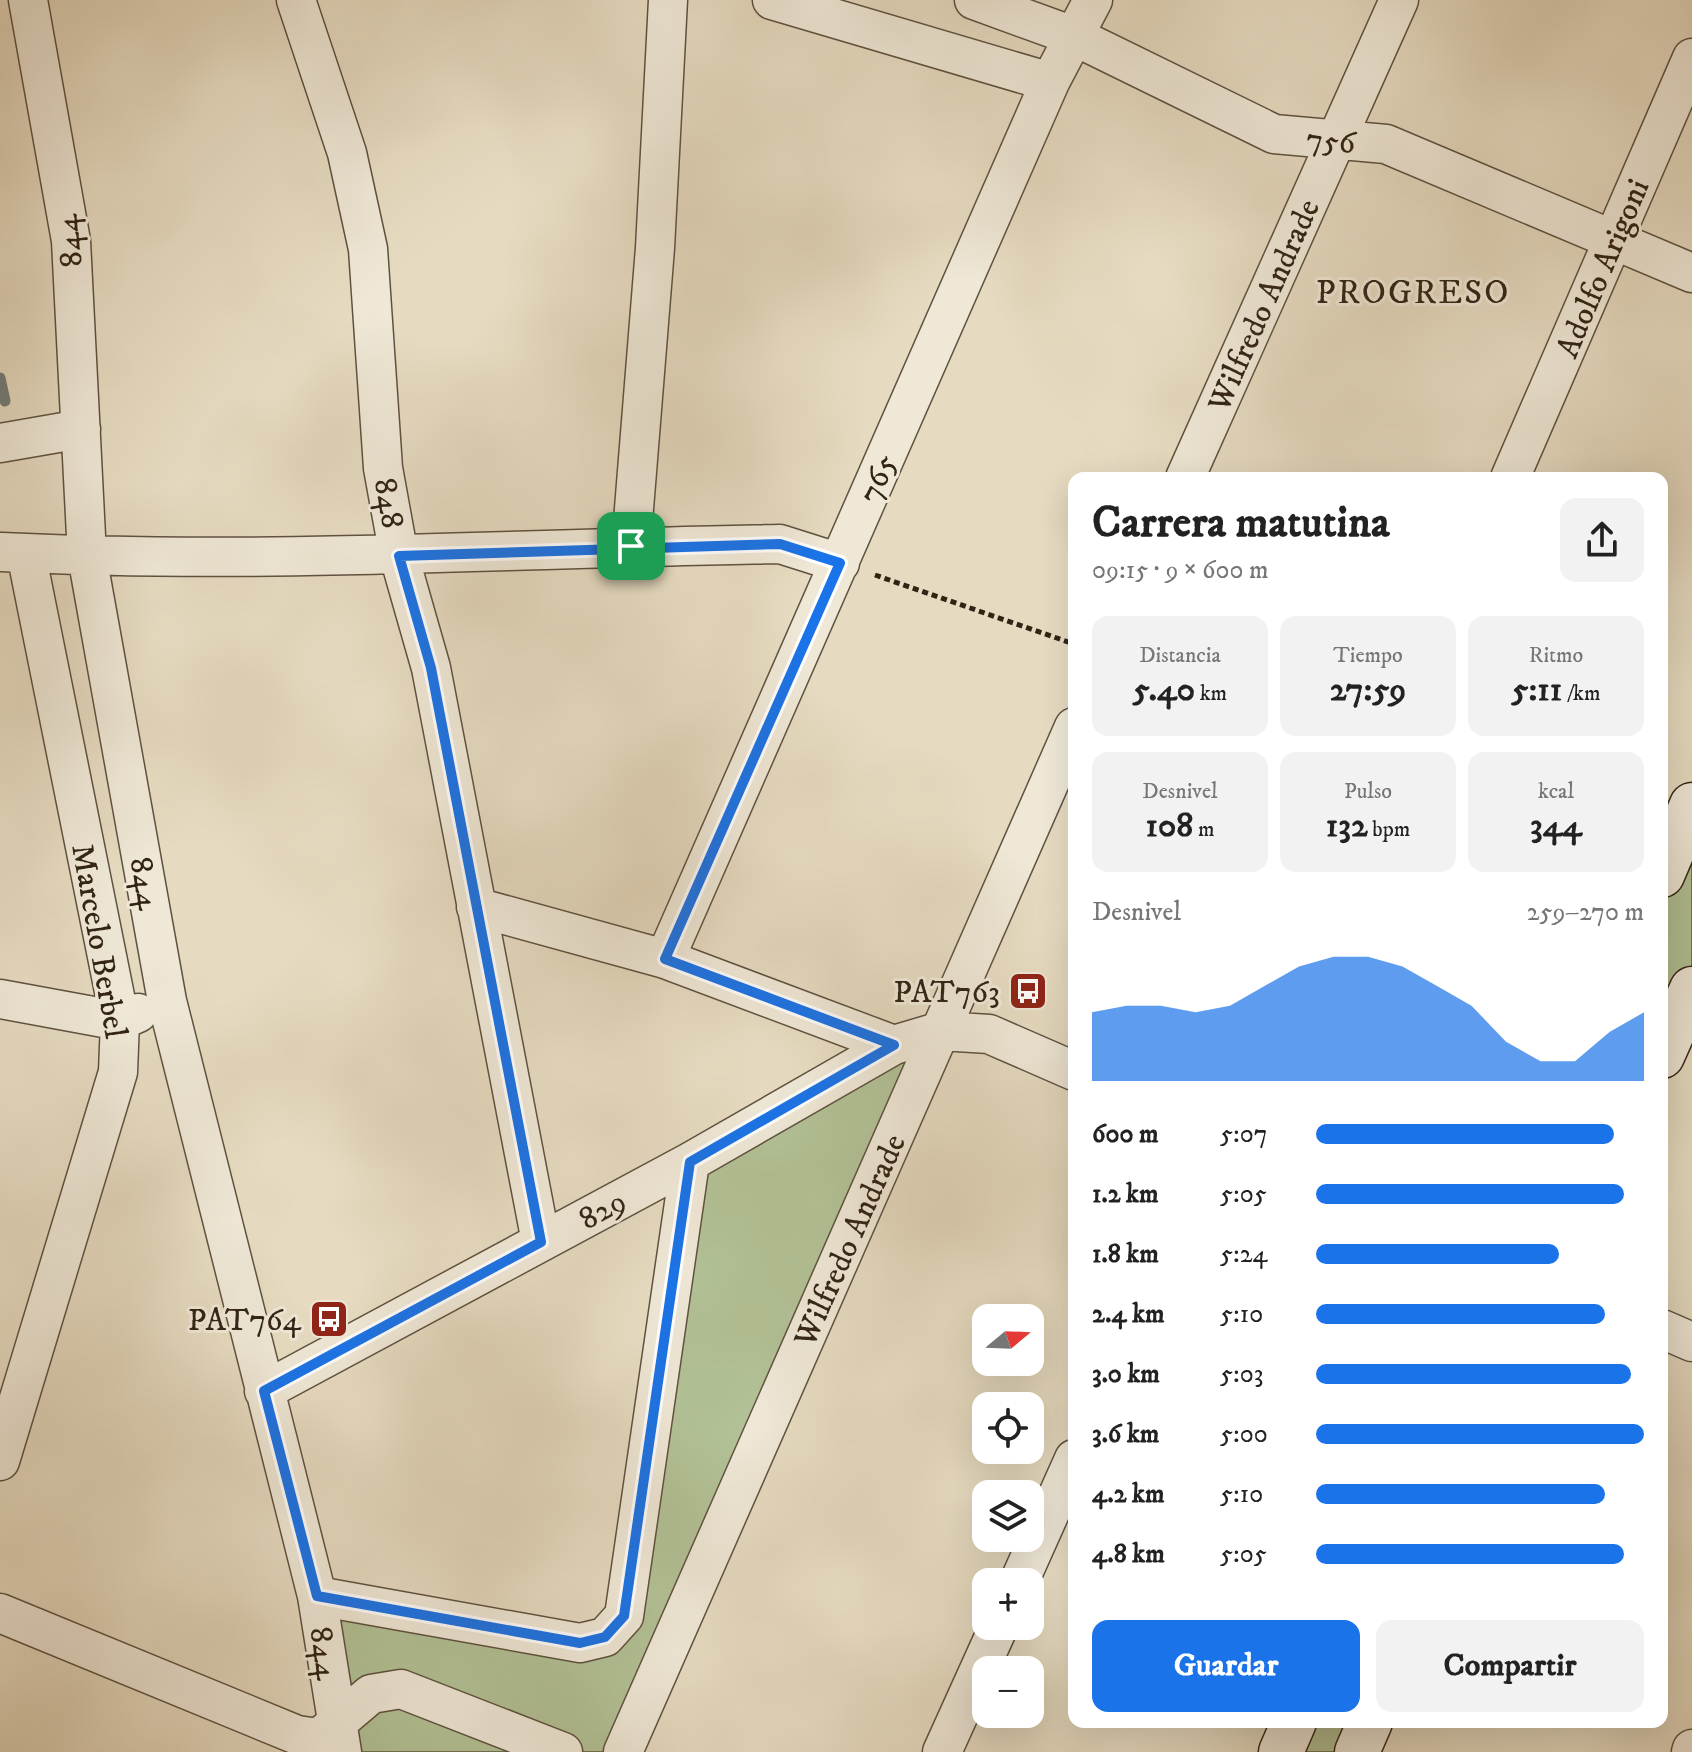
<!DOCTYPE html>
<html lang="es">
<head>
<meta charset="utf-8">
<style>
  :root { --surface:#fff; --page:#f2f2f2; --text:#222; --muted:#767676; --accent:#1a73e8 }
  body { margin:0; font-family:"IM FELL DW Pica",serif; background:var(--page); color:var(--text); height:100vh; display:flex; flex-direction:column; font-size:30px; white-space:nowrap }
  * { box-sizing:border-box; margin:0 }
  p { font-size:26px; color:var(--muted) }
  .icon { flex:none; width:44px; height:44px; fill:none; stroke:currentColor; stroke-width:2; stroke-linecap:round; stroke-linejoin:round }
  .map { position:relative; flex:1; overflow:hidden }
  .panel { position:absolute; left:1068px; top:472px; width:600px; height:1256px; display:flex; flex-direction:column; background:var(--surface); border-radius:16px; box-shadow:0 8px 32px #0002 }
  .panel>* { flex:none }
  .needle { width:52px; rotate:71deg }
  .tools { position:absolute; left:972px; top:1304px; display:grid; gap:16px }
  .tools a { display:grid; place-items:center; width:72px; height:72px; border-radius:16px; background:var(--surface); box-shadow:0 8px 32px #0002; font-size:40px }
  .pin { position:absolute; display:grid; place-items:center; width:68px; height:68px; color:#fff; margin:-34px; border-radius:16px; box-shadow:0 4px 12px #0006 }
  .round { display:grid; place-items:center; flex:none; width:84px; height:84px; border-radius:16px; background:var(--page) }
  .head { display:flex; align-items:center; justify-content:space-between; height:136px; padding:0 24px }
  h1 { font-size:44px; font-weight:800; line-height:60px }
  .figures { display:grid; grid-template-columns:repeat(3,1fr); gap:12px; height:136px; padding:8px 24px }
  .figures div { display:grid; align-content:center; border-radius:16px; background:var(--page); text-align:center }
  .figures b { font-size:34px; font-weight:800 }
  .figures small { font-size:22px; font-weight:400 }
  .figures p { font-size:22px }
  .chart { height:224px; padding:16px 24px }
  .chart p { display:flex; justify-content:space-between }
  .chart svg { width:100%; height:144px; margin-top:8px; fill:var(--accent); opacity:.7 }
  .primary-button { display:flex; gap:16px; margin-top:auto; padding:16px 24px }
  .primary-button a { flex:1; height:92px; border-radius:16px; background:var(--accent); color:#fff; font-size:32px; font-weight:800; line-height:92px; text-align:center }
  .primary-button a+a { background:var(--page); color:var(--text) }
  ul { padding:0 24px; list-style:none; font-size:26px }
  li { display:grid; grid-template-columns:128px 96px 1fr; align-items:center; height:60px }
  li i { height:20px; border-radius:10px; background:var(--accent) }
  .map>svg:first-child { display:block }
  .green { fill:#b2c196; stroke:#727256; stroke-width:2 }
  .lines { fill:none; stroke-linecap:round; stroke-linejoin:round }
  .stream { stroke:#727d7a; stroke-width:11 }
  .minor-casing { stroke:#5f5240; stroke-width:41 }
  .secondary-casing { stroke:#322415; stroke-width:47 }
  .path { stroke:#322415; stroke-width:5; stroke-dasharray:6 4; stroke-linecap:butt }
  .minor { stroke:#efe8d7; stroke-width:38 }
  .secondary { stroke:#efe8d7; stroke-width:44 }
  .route-casing { stroke:#fff; stroke-width:16 }
  .route { stroke:#1a73e8; stroke-width:10 }
  .labels { text-anchor:middle; stroke-width:6; stroke-linejoin:round; paint-order:stroke }
  .street-label { font-size:32px; fill:#322415; stroke:#efe8d7 }
  .poi-label { font-size:32px; fill:#322415; stroke:#efe8d7; text-anchor:end }
  .neighbourhood-label { font-size:34px; letter-spacing:2px; fill:#322415; stroke:#efe8d7 }
</style>
</head>
<body>
<div class="map">
<svg width="1692" height="1752" viewBox="0 0 1692 1752">
  <rect width="100%" height="100%" fill="#e6dbc1"/>
  <filter id="stains"><feTurbulence type="fractalNoise" baseFrequency=".0025" numOctaves="4"/><feColorMatrix values="0 0 0 0 .2 0 0 0 0 .09 0 0 0 0 .02 0 0 0 .5 -.17"/></filter>
  <radialGradient id="worn" r=".72"><stop offset=".6" stop-color="#630" stop-opacity="0"/><stop offset="1" stop-color="#630" stop-opacity=".3"/></radialGradient>
  <path class="green" d="M1692 805V989L1662 1056V875Z
    M941 1031 623 1752H342L317 1596 605 1637 690 1162Z
    M1294 1722H1370L1357 1752H1281Z"/>
  <g class="lines">
    <path class="stream" d="M0 378 5 401"/>
    <g class="minor-casing">
      <path id="minor" d="M28 0 71 241 87 556 167 1001 317 1596 342 1752
        M296 0 347 153 368 249 383 468 399 556 431 668 541 1242
        M772 0 1050 82
        M974 0 1076 37 1274 134 1386 144 1692 273
        M0 443 81 429
        M1185 478 1399 0
        M1510 478 1692 58
        M631 546 655 248 668 0
        M2 552C261 565 521 548 780 544L840 563
        M476 907 665 959 894 1045
        M665 959 1050 82 1093 0
        M0 999 120 1021 138 1013
        M1662 1329 1692 1342
        M264 1391 690 1162 894 1045 941 1031 989 1034 1074 1071
        M0 1461 118 1072 120 1021 26 553
        M1019 1582 1074 1459
        M317 1596 580 1643 605 1637 624 1616 690 1162
        M0 1613 297 1735 319 1738 371 1694 401 1689 563 1752
        M623 1752 1074 727
        M942 1752 999 1626
        M1691 1752 1692 1749"/>
    </g>
    <g class="secondary-casing">
      <path id="secondary" d="M1662 875 1692 805
        M1662 1056 1692 989
        M1281 1752 1294 1722
        M1357 1752 1370 1722"/>
    </g>
    <path class="path" d="M875 575 1074 644"/>
    <use href="#minor" class="minor"/>
    <use href="#secondary" class="secondary"/>
  </g>
  <g class="lines">
    <g class="route-casing">
      <path id="route" d="M780 544 840 563 665 959 894 1045 690 1162 624 1616 605 1637 580 1643 317 1596 264 1391 541 1242 431 668 399 556Z"/>
    </g>
    <use href="#route" class="route"/>
  </g>
  <defs>
    <g id="bus-square" transform="scale(2)"><rect x="-9" y="-9" width="18" height="18" rx="4" fill="#8f2418" stroke="#efe8d7"/><path d="M-5-6H5V4H4V6H2V4H-2V6H-4V4H-5ZM-3.5-4V0h7V-4ZM-3.5 1.2v1.5H-2V1.2ZM2 1.2v1.5H3.5V1.2Z" fill="#fff"/></g>
  </defs>
  <g fill-rule="evenodd">
    <use href="#bus-square" x="1028" y="991"/>
    <use href="#bus-square" x="329" y="1319"/>
  </g>
  <g class="labels">
    <g class="street-label">
      <text transform="translate(1331 140) rotate(5)" y="11">756</text>
      <text transform="translate(68 241) rotate(-96)" y="11">844</text>
      <text transform="translate(1602 268) rotate(-67)" y="11">Adolfo Arigoni</text>
      <text transform="translate(1263 305) rotate(-66)" y="11">Wilfredo Andrade</text>
      <text transform="translate(877 478) rotate(-66)" y="11">765</text>
      <text transform="translate(390 503) rotate(80)" y="11">848</text>
      <text transform="translate(146 883) rotate(80)" y="11">844</text>
      <text transform="translate(100 941) rotate(80)" y="11">Marcelo Berbel</text>
      <text transform="translate(602 1209) rotate(-28)" y="11">829</text>
      <text transform="translate(849 1240) rotate(-66)" y="11">Wilfredo Andrade</text>
      <text transform="translate(325 1653) rotate(82)" y="11">844</text>
    </g>
    <g class="poi-label">
      <text x="1000" y="1002">PAT763</text>
      <text x="301" y="1330">PAT764</text>
    </g>
    <g class="neighbourhood-label">
      <text x="1413" y="303">PROGRESO</text>
    </g>
  </g>
  <rect width="100%" height="100%" filter="url(#stains)"/>
  <rect width="100%" height="100%" fill="url(#worn)"/>
</svg>
<div class="tools">
<a><svg class="needle" viewBox="-14 -14 28 28"><path d="M0-13l5 13h-10z" fill="#e53935"/><path d="M0 13l5-13h-10z" fill="#767676"/></svg></a>
<a><svg class="icon" aria-label="locate" viewBox="0 0 24 24"><circle cx="12" cy="12" r="6"/><path d="M12 2v4M12 18v4M2 12h4M18 12h4"/></svg></a>
<a><svg class="icon" aria-label="layers" viewBox="0 0 24 24"><path d="M12 4l9 5-9 5-9-5zM3 14l9 5 9-5"/></svg></a>
<a>+</a>
<a>−</a>
</div>
<div class="pin" style="left:631px;top:546px;background:#1e9e55"><svg class="icon" aria-label="arrive" viewBox="0 0 24 24"><path d="M6 21V4h12l-3 4 3 4H6"/></svg></div>
<section class="panel">
<div class="head"><div><h1>Carrera matutina</h1><p>09:15 · 9 × 600 m</p></div><a class="round"><svg class="icon" aria-label="share" viewBox="0 0 24 24"><path d="M12 15V3M7 8l5-5 5 5M5 13v7h14v-7"/></svg></a></div>
<div class="figures">
<div><p>Distancia</p><b>5.40<small> km</small></b></div>
<div><p>Tiempo</p><b>27:59</b></div>
<div><p>Ritmo</p><b>5:11<small> /km</small></b></div>
</div>
<div class="figures">
<div><p>Desnivel</p><b>108<small> m</small></b></div>
<div><p>Pulso</p><b>132<small> bpm</small></b></div>
<div><p>kcal</p><b>344</b></div>
</div>
<div class="chart"><p><span>Desnivel</span>259–270 m</p>
<svg viewBox="0 0 160 44" preserveAspectRatio="none"><path d="M0 44V23L10 21L20 21L30 23L40 21L50 15L60 9L70 6L80 6L90 9L100 15L110 21L120 32L130 38L140 38L150 29L160 23V44z"/></svg>
</div>
<ul>
<li><b>600 m</b>5:07<i style="width:91%"></i></li>
<li><b>1.2 km</b>5:05<i style="width:94%"></i></li>
<li><b>1.8 km</b>5:24<i style="width:74%"></i></li>
<li><b>2.4 km</b>5:10<i style="width:88%"></i></li>
<li><b>3.0 km</b>5:03<i style="width:96%"></i></li>
<li><b>3.6 km</b>5:00<i style="width:100%"></i></li>
<li><b>4.2 km</b>5:10<i style="width:88%"></i></li>
<li><b>4.8 km</b>5:05<i style="width:94%"></i></li>
</ul>
<div class="primary-button"><a>Guardar</a><a>Compartir</a></div>
</section>
</div>
</body>
</html>
